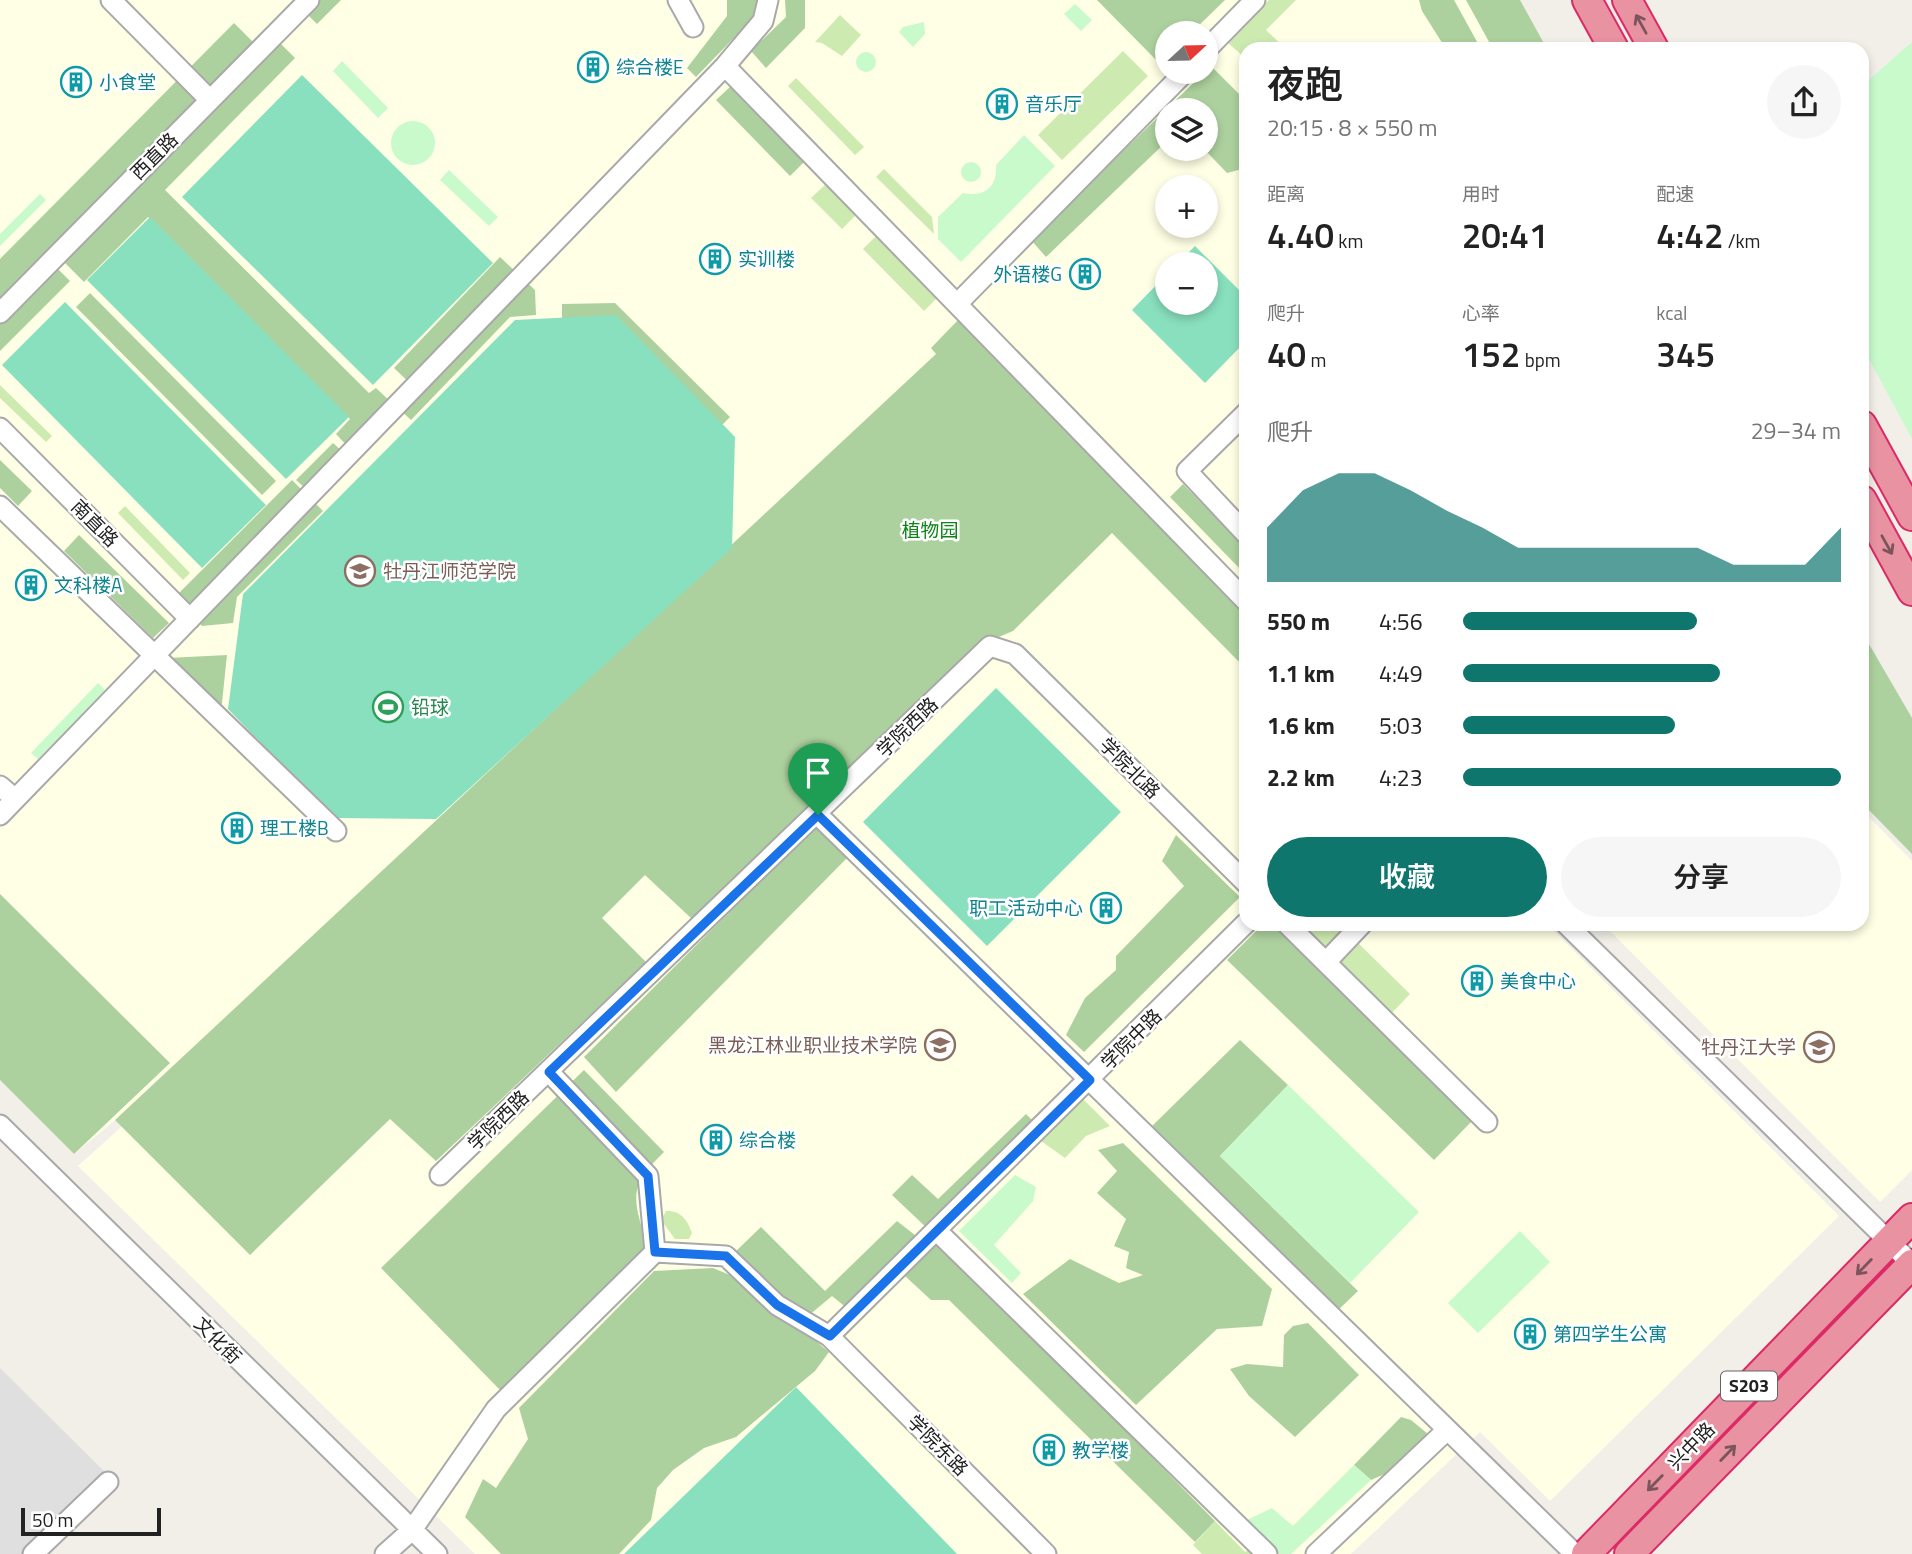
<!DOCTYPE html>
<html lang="zh">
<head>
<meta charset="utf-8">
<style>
  :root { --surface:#fff; --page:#f6f6f6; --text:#222; --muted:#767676; --accent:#0f766e }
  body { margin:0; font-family:"Titillium Web","Noto Sans SC",sans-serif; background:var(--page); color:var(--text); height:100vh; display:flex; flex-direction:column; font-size:26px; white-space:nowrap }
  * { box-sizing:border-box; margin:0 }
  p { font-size:23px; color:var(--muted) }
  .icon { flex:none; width:38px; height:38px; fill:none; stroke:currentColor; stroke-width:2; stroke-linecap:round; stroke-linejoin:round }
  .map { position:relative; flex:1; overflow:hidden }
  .panel { position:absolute; left:1239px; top:42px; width:630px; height:889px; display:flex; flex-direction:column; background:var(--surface); border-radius:21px; box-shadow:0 4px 10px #0003 }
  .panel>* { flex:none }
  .needle { width:46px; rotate:68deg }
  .buttons { position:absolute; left:1155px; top:21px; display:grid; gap:14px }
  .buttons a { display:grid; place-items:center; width:63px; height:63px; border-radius:50%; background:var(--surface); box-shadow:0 4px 10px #0003; font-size:35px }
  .scale { position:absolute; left:21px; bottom:18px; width:140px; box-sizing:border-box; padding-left:7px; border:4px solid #222; border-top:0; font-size:19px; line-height:24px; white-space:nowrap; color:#222; -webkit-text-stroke:5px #fff; paint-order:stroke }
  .pin { position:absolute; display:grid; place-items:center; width:60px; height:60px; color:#fff; margin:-72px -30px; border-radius:50% 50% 50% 0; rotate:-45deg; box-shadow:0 0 7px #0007 }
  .pin .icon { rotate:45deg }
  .round { display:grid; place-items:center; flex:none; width:74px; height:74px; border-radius:37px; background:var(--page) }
  .headline { display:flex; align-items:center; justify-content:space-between; height:119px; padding:0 28px }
  h1 { font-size:38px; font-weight:600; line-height:52px }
  .metrics { display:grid; grid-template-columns:repeat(3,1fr); gap:10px; height:119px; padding:7px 28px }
  .metrics div { display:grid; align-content:center }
  .metrics b { font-size:35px; font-weight:600 }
  .metrics small { font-size:19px; font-weight:400 }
  .metrics p { font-size:19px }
  .chart { height:196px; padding:14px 28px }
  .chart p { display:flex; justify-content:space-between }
  .chart svg { width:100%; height:126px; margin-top:7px; fill:var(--accent); opacity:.7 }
  .cta { display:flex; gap:14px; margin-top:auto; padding:14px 28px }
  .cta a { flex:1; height:80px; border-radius:42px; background:var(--accent); color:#fff; font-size:28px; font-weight:600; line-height:80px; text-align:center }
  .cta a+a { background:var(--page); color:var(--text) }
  ul { padding:0 28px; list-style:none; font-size:23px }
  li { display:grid; grid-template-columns:112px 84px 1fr; align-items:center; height:52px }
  li i { height:18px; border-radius:9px; background:var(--accent) }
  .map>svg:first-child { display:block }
  .residential { fill:#e0dfdf }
  .education { fill:#ffffe5; fill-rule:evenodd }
  .grass { fill:#cdebb0 }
  .forest { fill:#add19e }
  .park { fill:#c8facc }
  .pitch { fill:#88e0be }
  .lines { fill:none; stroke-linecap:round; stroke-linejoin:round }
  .minor-casing { stroke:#a9a9a9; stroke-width:23 }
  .highway-casing { stroke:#dc2a67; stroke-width:32 }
  .minor { stroke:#fff; stroke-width:19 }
  .highway { stroke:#e892a2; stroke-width:28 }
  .oneway { stroke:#7b545c }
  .route-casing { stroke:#fff; stroke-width:14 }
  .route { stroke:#1a73e8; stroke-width:9 }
  .labels { text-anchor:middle; stroke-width:5; stroke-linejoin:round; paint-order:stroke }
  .shield { fill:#fff; stroke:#646464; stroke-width:2 }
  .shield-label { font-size:18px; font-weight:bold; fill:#222 }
  .culture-label { font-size:19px; fill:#0d838f; stroke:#fff; text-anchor:start }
  .street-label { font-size:19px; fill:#222; stroke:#fff }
  .park-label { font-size:19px; fill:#0c8416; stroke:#fff }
  .education-label { font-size:19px; fill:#785e54; stroke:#fff; text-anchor:end }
  .leisure-label { font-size:19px; fill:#27864d; stroke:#fff; text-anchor:start }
</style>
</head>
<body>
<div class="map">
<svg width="1912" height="1554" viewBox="0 0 1912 1554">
  <rect width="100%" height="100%" fill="#f2efe9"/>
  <path class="residential" d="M0 1368 117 1484 46 1554H0Z"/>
  <path class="education" d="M0 0H1516L1542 49H1246V618L977 347 191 1058 74 1154 0 1080ZM1167 33H1206V72H1167ZM1167 110H1206V149H1167ZM1167 187H1206V226H1167ZM1167 264H1206V303H1167Z
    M977 355 1246 623V924H1547L1839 1216 1550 1501 1480 1432 1351 1554H475L78 1166Z
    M1862 810 1912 861V1170L1880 1202 1603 924H1862Z"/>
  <path class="grass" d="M1269 0H1296L1266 30 1286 49H1246V59L1227 42Z
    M840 15 861 35 842 56 822 43 815 42Z
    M1123 51 1148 76 1062 160 1038 135Z
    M796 78 864 147 855 155 788 86Z
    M884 169 932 217 934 234 876 177Z
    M827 183 858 213 842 229 811 198Z
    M879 233 940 295 924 311 863 249Z
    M0 385 52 436 46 442 0 398Z
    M125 506 190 573 183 580 118 513Z
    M1298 924H1355L1327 953Z
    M1355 940 1410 994 1388 1017 1333 963Z
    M1082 1098 1110 1126 1086 1136 1065 1158 1041 1141Z
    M666 1211C681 1210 688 1221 692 1233L689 1239H675L661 1220Z
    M1215 1521 1245 1552 1251 1548 1257 1554H1202L1193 1545Z"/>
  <path class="forest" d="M317 0H341L317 24 305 12Z
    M727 0H760L756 15 696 77 687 68 727 16Z
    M785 0H805V28L766 68 751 51 786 17Z
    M1097 0H1225L1191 33H1167V57L1160 64Z
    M1419 0H1454L1481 49H1446L1422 11Z
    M1466 0H1520L1547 49H1493Z
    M234 23 256 45 0 305V259Z
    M274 37 295 58 165 190 369 393 376 388 393 404 349 448 336 434 350 419 148 217 84 282 58 256Z
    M1211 66 1246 101V168L1227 173 1204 149 1206 110H1167V141L1046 257 1031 240Z
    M731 86 805 161 790 176 716 100Z
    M500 257 535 290 536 315 510 317 411 420 398 408 416 389 394 368Z
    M55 266 70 281 0 351V320Z
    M90 293 276 481 262 495 76 307Z
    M615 303 730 417 719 428 562 326V304Z
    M960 318 1246 609V669L1112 533 1013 631 994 639 692 919 645 875 602 918 646 962 436 1161 390 1119 250 1255 115 1120 936 354 931 348Z
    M333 443 343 452 306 489 296 480Z
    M0 460 32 491 18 506 0 488Z
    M292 480 323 511 237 597 233 623 202 626 174 598Z
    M1183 484 1246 549V575L1170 497Z
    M79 535 169 623 153 638 64 551Z
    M1862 632 1912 718V854L1862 803Z
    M227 655 221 712 168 658Z
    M816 826 848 857 616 1092 584 1057Z
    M1176 835 1240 897 1084 1052 1066 1035 1085 998 1116 970V956L1184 886 1162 861Z
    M0 894 170 1063 74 1154 0 1080Z
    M1263 924H1275L1473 1120 1434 1160 1227 960Z
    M1240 1040 1288 1085 1220 1156 1358 1291 1335 1313 1150 1128Z
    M584 1070 664 1152C626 1189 634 1199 647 1246L500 1390 381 1268Z
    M1026 1114 1037 1125 930 1231 892 1195 912 1175 938 1199Z
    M1123 1143 1272 1289 1262 1326 1217 1329 1136 1405 1023 1294 1070 1259 1119 1283 1143 1275 1126 1268 1129 1252 1114 1246 1126 1219 1097 1193 1117 1171 1098 1150Z
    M897 1221 920 1239 848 1309 832 1296 808 1316 781 1299 735 1252 761 1227 825 1291Z
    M939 1242 1215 1521 1195 1542 949 1300H931L905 1276Z
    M713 1268 742 1280 829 1352 815 1371 736 1437 704 1448 673 1470 657 1488 651 1520 619 1554H501L465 1517 483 1479 496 1488 528 1439 519 1408 654 1271Z
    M1308 1323 1359 1375 1295 1437 1249 1396 1230 1369 1247 1364 1283 1367 1284 1335 1293 1326Z
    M1401 1417 1411 1420 1428 1434 1385 1474 1371 1480 1354 1465Z"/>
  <path class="park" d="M1075 4 1092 20 1081 31 1064 14Z
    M924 22 925 34 913 47 899 32 903 27Z
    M1912 42V439L1862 346V86Z
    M856 62a10 10 0 1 1 20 0a10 10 0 1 1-20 0Z
    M342 61 388 108 378 118 333 71Z
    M391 143a22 22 0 1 1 44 0a22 22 0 1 1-44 0Z
    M1024 135 1055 166 961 262 938 239V217L963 193C984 198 998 186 996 165Z
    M961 172a10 10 0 1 1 20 0a10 10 0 1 1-20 0Z
    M449 170 498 217 489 226 440 180Z
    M40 194 46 200 0 246V234Z
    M98 683 105 690 38 759 31 753Z
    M1288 1085 1419 1212 1350 1283 1220 1156Z
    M1015 1175 1036 1187 1033 1201 994 1245 1021 1273 1012 1283 959 1231Z
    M1520 1231 1550 1262 1478 1333 1448 1303Z
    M1354 1465 1371 1480 1291 1554H1279L1245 1521 1272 1508 1293 1526Z"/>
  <path class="pitch" d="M302 75 493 263 373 385 182 197Z
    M150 217 349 417 286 479 87 280Z
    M1195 246 1246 297V341L1205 383 1132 310 1167 274V303H1206V264H1177Z
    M65 302 266 505 202 568 2 365Z
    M616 315 735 437 732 548 436 819 334 818 228 709 243 594 515 320Z
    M996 688 1121 812 987 946 863 822Z
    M796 1387 957 1554H624Z"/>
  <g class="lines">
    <g class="minor-casing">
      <path id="minor" d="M111 0 210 100
        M678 0 693 27
        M1206 50 1255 0
        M725 66 1246 601
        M957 304 1185 72
        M0 313 309 0
        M1246 413 1187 471 1246 534
        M0 428 190 619
        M0 506 336 831
        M0 786 15 799
        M0 815 725 66 763 21 768 0
        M818 815 1575 1554
        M1287 924 1487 1122
        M1566 924 1912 1264
        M1326 962 1362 924
        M549 1072 648 1176 655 1252
        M0 1125 437 1554
        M440 1175 990 646 1015 654 1246 883
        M937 1231 1267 1554
        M655 1252 726 1256 777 1305 829 1336 1246 923
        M829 1336 1046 1554
        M33 1554 108 1482
        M385 1554 412 1530 496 1409 655 1252
        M1316 1554 1447 1430"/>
    </g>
    <g class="highway-casing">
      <path id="highway" d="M1587 0 1614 49
        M1627 0 1654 49
        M1862 425 1912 516
        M1862 500 1912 591
        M1586 1554 1912 1218
        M1629 1554 1912 1264"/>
    </g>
    <use href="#minor" class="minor"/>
    <use href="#highway" class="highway"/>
  </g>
  <defs><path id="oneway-shaft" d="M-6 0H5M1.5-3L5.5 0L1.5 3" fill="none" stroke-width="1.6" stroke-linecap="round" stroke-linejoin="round" transform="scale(1.75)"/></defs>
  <g class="oneway">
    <use href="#oneway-shaft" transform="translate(1641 24) rotate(-119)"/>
    <use href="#oneway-shaft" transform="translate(1887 545) rotate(61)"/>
    <use href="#oneway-shaft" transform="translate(1864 1267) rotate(134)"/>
    <use href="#oneway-shaft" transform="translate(1728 1453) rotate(-46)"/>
    <use href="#oneway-shaft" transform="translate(1655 1483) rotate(134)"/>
  </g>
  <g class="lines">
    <g class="route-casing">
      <path id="route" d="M818 815 1090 1080 830 1336 777 1305 726 1256 655 1252 648 1176 549 1072Z"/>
    </g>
    <use href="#route" class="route"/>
  </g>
  <defs>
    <g id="building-ring" transform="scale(1.575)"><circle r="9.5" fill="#fff" stroke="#0f9aa8" stroke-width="1.5"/><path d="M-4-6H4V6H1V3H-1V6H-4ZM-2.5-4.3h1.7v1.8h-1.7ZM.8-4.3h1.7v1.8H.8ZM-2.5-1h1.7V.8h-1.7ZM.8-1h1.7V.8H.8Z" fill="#0f9aa8"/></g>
    <g id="university-ring" transform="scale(1.575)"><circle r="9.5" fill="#fff" stroke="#8d6e63" stroke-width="1.5"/><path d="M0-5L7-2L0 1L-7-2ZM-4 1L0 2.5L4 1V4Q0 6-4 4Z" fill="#8d6e63"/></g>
    <g id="stadium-ring" transform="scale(1.575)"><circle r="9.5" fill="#fff" stroke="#2e9e5b" stroke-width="1.5"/><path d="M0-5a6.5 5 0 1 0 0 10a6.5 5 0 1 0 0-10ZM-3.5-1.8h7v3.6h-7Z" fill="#2e9e5b"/></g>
    <g id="school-ring" transform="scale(1.575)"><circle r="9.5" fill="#fff" stroke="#8d6e63" stroke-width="1.5"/><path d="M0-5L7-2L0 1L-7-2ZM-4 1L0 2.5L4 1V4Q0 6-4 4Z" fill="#8d6e63"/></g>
  </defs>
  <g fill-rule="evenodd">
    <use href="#building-ring" x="593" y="67"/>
    <use href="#building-ring" x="76" y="82"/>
    <use href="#building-ring" x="1002" y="104"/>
    <use href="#building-ring" x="715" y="259"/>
    <use href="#building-ring" x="1085" y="274"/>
    <use href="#university-ring" x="360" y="571"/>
    <use href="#building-ring" x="31" y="585"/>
    <use href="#stadium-ring" x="388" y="707"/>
    <use href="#building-ring" x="237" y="828"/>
    <use href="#building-ring" x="1106" y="908"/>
    <use href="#building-ring" x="1477" y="981"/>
    <use href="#university-ring" x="940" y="1045"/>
    <use href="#school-ring" x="1819" y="1047"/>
    <use href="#building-ring" x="716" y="1140"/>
    <use href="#building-ring" x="1530" y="1334"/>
    <use href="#building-ring" x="1049" y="1450"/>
  </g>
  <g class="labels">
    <rect class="shield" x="1721" y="1371.5" width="56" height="29" rx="5"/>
    <g class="shield-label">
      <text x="1749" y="1392">S203</text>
    </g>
    <g class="culture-label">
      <text x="616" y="74">综合楼E</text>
      <text x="99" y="89">小食堂</text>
      <text x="1025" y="111">音乐厅</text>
      <text x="738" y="266">实训楼</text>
      <text x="1062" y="281" text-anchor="end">外语楼G</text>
      <text x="54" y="592">文科楼A</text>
      <text x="260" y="835">理工楼B</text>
      <text x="1083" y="915" text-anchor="end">职工活动中心</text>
      <text x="1500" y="988">美食中心</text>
      <text x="739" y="1147">综合楼</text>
      <text x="1553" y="1341">第四学生公寓</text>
      <text x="1072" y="1457">教学楼</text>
    </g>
    <g class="street-label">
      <text transform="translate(154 156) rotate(-45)" y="7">西直路</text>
      <text transform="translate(95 523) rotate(45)" y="7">南直路</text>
      <text transform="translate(907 727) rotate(-44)" y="7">学院西路</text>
      <text transform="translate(1130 768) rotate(45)" y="7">学院北路</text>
      <text transform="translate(1131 1039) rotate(-45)" y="7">学院中路</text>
      <text transform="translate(498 1120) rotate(-44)" y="7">学院西路</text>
      <text transform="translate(218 1340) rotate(45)" y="7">文化街</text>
      <text transform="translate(938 1445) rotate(45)" y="7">学院东路</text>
      <text transform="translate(1691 1446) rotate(-46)" y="7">兴中路</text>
    </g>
    <g class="park-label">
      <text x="930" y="537">植物园</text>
    </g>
    <g class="education-label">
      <text x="383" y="578" text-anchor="start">牡丹江师范学院</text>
      <text x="917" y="1052">黑龙江林业职业技术学院</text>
      <text x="1796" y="1054">牡丹江大学</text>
    </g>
    <g class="leisure-label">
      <text x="411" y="714">铅球</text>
    </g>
  </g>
</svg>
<div class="buttons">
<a><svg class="needle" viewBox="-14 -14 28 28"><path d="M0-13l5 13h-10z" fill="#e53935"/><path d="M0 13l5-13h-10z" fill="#767676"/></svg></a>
<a><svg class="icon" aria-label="layers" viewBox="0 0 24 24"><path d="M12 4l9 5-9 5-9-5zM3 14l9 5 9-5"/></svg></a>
<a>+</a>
<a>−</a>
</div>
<div class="scale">50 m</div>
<div class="pin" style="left:818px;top:815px;background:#1e9e55"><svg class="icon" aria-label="arrive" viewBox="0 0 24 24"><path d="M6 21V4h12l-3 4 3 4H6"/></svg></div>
<section class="panel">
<div class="headline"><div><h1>夜跑</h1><p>20:15 · 8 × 550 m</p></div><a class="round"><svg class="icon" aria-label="share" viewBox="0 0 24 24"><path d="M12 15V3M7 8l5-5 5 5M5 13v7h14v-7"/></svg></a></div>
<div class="metrics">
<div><p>距离</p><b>4.40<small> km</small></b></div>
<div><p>用时</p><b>20:41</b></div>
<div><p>配速</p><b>4:42<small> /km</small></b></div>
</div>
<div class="metrics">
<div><p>爬升</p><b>40<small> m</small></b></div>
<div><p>心率</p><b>152<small> bpm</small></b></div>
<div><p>kcal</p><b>345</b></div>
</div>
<div class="chart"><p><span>爬升</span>29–34 m</p>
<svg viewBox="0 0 160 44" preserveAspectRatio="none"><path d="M0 44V25L10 12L20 6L30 6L40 12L50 19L60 25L70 32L80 32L90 32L100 32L110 32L120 32L130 38L140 38L150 38L160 25V44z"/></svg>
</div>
<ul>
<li><b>550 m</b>4:56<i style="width:62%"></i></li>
<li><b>1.1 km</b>4:49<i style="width:68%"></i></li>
<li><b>1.6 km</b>5:03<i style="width:56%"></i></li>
<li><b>2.2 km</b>4:23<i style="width:100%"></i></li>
</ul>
<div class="cta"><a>收藏</a><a>分享</a></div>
</section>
</div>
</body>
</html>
